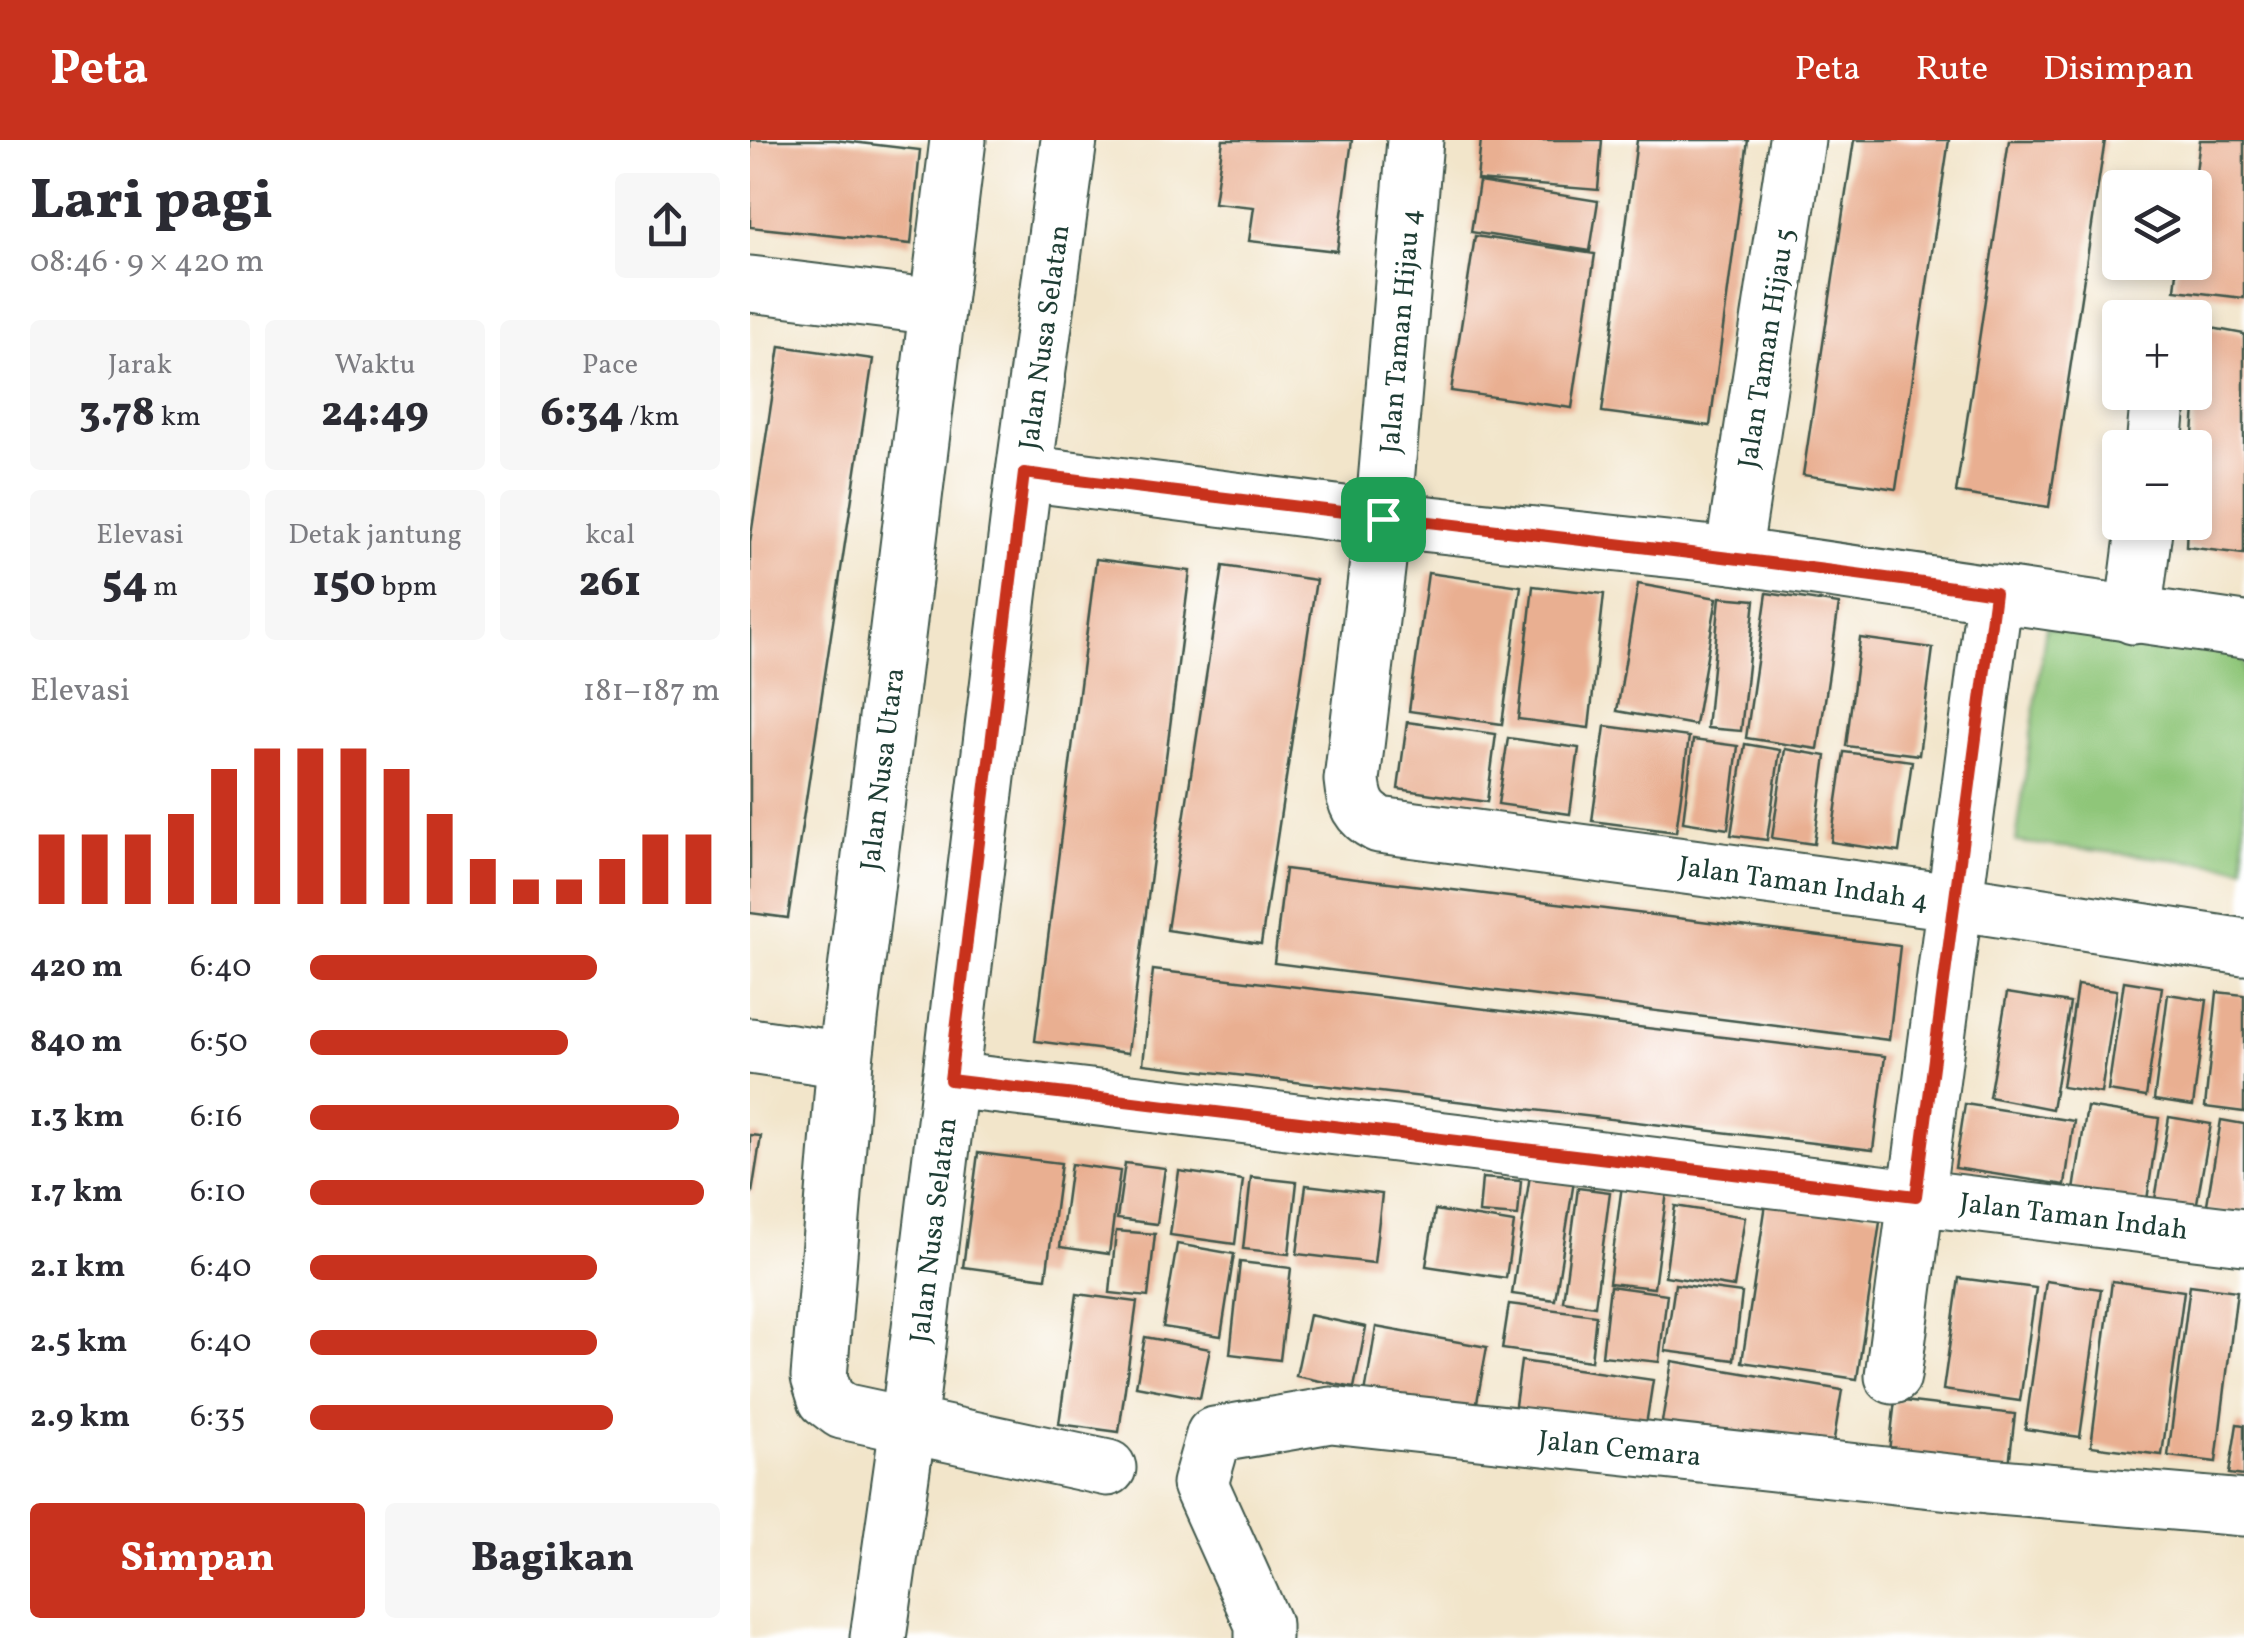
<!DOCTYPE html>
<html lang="id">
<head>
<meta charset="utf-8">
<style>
  :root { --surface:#fff; --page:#f7f7f7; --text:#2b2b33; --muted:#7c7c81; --accent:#c8321e }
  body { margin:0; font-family:Vollkorn,serif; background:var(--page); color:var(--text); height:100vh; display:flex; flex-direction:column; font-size:38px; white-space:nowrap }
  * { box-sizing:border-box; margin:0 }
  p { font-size:32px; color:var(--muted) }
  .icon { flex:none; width:55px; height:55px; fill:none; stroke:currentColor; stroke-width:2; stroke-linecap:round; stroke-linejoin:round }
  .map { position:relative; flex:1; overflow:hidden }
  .drawer { display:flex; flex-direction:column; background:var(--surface); width:750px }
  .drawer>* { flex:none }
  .tools { position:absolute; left:1352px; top:30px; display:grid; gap:20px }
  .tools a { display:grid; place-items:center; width:110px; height:110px; border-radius:10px; background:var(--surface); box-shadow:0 5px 15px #0003; font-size:50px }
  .pin { position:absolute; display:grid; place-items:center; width:85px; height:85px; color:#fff; margin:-42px; border-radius:20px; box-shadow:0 5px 15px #0006 }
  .round { display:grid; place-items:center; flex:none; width:105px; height:105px; border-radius:10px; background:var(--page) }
  .summary { display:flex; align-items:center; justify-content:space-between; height:170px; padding:0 30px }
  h1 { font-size:55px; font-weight:800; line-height:75px }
  .stats { display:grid; grid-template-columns:repeat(3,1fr); gap:15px; height:170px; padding:10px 30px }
  .stats div { display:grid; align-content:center; border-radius:10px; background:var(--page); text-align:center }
  .stats b { font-size:42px; font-weight:800 }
  .stats small { font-size:28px; font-weight:400 }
  .stats p { font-size:28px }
  .chart { height:280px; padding:20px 30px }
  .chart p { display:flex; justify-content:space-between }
  .chart svg { width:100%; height:180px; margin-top:10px; stroke:var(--accent); stroke-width:6 }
  .button { display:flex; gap:20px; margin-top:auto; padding:20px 30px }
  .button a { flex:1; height:115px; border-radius:10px; background:var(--accent); color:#fff; font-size:40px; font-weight:800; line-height:115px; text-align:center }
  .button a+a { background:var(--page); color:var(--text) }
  ul { padding:0 30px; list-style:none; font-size:32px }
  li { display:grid; grid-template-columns:160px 120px 1fr; align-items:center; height:75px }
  li i { height:25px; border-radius:12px; background:var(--accent) }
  header { display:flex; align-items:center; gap:60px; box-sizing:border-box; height:140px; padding:0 50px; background:var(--accent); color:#fff }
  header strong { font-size:48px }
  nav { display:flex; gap:55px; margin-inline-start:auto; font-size:35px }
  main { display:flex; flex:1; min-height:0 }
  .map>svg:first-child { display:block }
  .green { fill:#8fc679; stroke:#578256; stroke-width:2.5 }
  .building { fill:#e9af91 }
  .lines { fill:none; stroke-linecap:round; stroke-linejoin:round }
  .minor-casing { stroke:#3f564a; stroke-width:59 }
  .tertiary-casing { stroke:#3f564a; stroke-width:59 }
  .minor { stroke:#fff; stroke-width:55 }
  .tertiary { stroke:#fff; stroke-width:55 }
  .route-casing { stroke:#fff; stroke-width:20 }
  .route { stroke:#c8321e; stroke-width:12 }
  .labels { text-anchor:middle; stroke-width:10; stroke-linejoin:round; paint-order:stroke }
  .street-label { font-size:28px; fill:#1f3d34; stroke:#fff }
</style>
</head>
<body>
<header>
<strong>Peta</strong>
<nav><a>Peta</a><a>Rute</a><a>Disimpan</a></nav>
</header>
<main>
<section class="drawer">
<div class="summary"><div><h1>Lari pagi</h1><p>08:46 · 9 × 420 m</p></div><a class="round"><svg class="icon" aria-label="share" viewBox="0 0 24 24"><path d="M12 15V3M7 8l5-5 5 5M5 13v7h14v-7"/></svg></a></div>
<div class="stats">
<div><p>Jarak</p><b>3.78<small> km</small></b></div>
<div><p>Waktu</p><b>24:49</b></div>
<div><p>Pace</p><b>6:34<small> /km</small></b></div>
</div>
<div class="stats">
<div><p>Elevasi</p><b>54<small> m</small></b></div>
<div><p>Detak jantung</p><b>150<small> bpm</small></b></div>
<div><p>kcal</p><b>261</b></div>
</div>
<div class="chart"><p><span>Elevasi</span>181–187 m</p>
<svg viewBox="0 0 160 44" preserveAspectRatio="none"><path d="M5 44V27M15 44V27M25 44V27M35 44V22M45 44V11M55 44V6M65 44V6M75 44V6M85 44V11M95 44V22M105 44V33M115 44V38M125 44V38M135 44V33M145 44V27M155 44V27"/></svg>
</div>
<ul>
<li><b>420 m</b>6:40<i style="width:70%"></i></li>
<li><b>840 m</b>6:50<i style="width:63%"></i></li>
<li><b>1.3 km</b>6:16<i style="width:90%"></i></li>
<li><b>1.7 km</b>6:10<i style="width:96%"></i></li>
<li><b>2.1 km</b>6:40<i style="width:70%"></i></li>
<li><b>2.5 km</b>6:40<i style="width:70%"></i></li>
<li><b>2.9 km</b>6:35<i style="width:74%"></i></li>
</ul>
<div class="button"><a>Simpan</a><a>Bagikan</a></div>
</section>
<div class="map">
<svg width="1494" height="1498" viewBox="0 0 1494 1498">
  <rect width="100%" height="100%" fill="#fff"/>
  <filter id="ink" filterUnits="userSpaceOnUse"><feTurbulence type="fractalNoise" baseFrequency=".01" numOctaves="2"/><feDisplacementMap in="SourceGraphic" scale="20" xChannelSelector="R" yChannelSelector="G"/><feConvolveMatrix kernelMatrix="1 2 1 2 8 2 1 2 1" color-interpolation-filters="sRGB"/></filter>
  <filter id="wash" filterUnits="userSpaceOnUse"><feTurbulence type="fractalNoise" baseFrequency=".0048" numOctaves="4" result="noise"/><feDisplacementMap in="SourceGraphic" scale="40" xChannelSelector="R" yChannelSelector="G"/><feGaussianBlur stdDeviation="2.25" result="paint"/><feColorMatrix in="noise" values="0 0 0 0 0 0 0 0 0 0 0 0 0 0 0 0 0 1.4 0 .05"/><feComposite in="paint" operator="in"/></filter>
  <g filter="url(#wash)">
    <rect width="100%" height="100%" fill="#f2e5ca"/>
    <path class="green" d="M1296 487 1494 513V727L1266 702Z"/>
    <g id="blocks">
      <path class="building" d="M0 0H85L170 10 161 104 0 87Z
        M473 0H602L587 111 499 101 504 67 464 63Z
        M731 0H852L848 50 727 40Z
        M887 0H998L960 286 852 272Z
        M1104 0H1199L1146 349 1053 335Z
        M1259 0H1355L1299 367 1206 353Z
        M1450 0H1494V158L1425 150 1428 122H1445L1444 48Z
        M729 42 848 61 840 111 721 92Z
        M725 96 845 114 822 268 701 251Z
        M1451 186 1494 194V414L1436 407 1437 382H1445V308H1442Z
        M30 206 123 219 38 778 0 773V402Z
        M346 419 440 431 378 913 285 901Z
        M473 426 566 440 511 804 417 790Z
        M678 433 771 446 752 584 659 571Z
        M888 444 967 458 945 585 867 571Z
        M783 446 854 454 839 588 768 579Z
        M1017 453 1089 464 1068 609 996 598Z
        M970 457 1005 460 991 591 957 588Z
        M1110 498 1183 508 1169 615 1096 606Z
        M657 582 746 594 737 662 648 649Z
        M855 586 939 597 926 692 842 681Z
        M758 598 829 608 820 674 748 664Z
        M943 600 988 606 978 689 933 682Z
        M995 604 1030 610 1017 700 981 695Z
        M1035 609 1076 616 1064 704 1022 698Z
        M1094 612 1162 621 1149 712 1081 702Z
        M535 729 1150 806 1139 900 524 823Z
        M403 830 1135 916 1123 1010 393 924Z
        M1374 841 1412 847 1396 957 1358 951Z
        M1327 845 1367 850 1351 953 1312 947Z
        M1467 852 1494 855V972L1455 967Z
        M1257 853 1320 863 1302 969 1239 957Z
        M1418 854 1457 860 1443 966 1404 960Z
        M1215 964 1324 981 1315 1045 1205 1028Z
        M1337 967 1409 978 1395 1074 1322 1063Z
        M1419 977 1461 984 1443 1085 1402 1077Z
        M1471 980 1494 984V1076L1456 1070Z
        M0 995 11 996 2 1053H0Z
        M228 1013 311 1023 296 1138 213 1127Z
        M375 1023 415 1028 407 1084 367 1079Z
        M321 1024 370 1031 359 1114 310 1107Z
        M874 1030 919 1037 904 1148 859 1143Z
        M429 1031 493 1040 485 1104 420 1095Z
        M780 1035 824 1041 805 1160 762 1154Z
        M501 1037 547 1042 539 1114 493 1109Z
        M732 1038 771 1041 768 1076 729 1073Z
        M556 1045 632 1054 624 1123 547 1114Z
        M828 1048 860 1052 845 1166 813 1161Z
        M1017 1057 1131 1075 1107 1239 992 1222Z
        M925 1066 995 1077 984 1147 915 1136Z
        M685 1070 764 1083 756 1138 676 1126Z
        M366 1091 405 1094 398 1157 360 1153Z
        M427 1104 484 1114 471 1196 413 1187Z
        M490 1122 541 1128 530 1220 480 1214Z
        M1209 1138 1286 1148 1270 1261 1193 1250Z
        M1296 1141 1351 1149 1330 1297 1275 1289Z
        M1362 1141 1434 1151 1412 1315 1341 1306Z
        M925 1144 992 1153 984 1220 915 1211Z
        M1440 1145 1487 1151 1466 1322 1418 1316Z
        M860 1146 917 1154 909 1222 852 1216Z
        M327 1154 387 1162 369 1292 309 1284Z
        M759 1164 846 1175 841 1221 752 1209Z
        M559 1175 616 1187 604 1248 546 1236Z
        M626 1187 737 1207 725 1273 615 1254Z
        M395 1197 460 1209 450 1258 386 1246Z
        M771 1221 903 1240 894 1298 763 1280Z
        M922 1221 1092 1250 1080 1323 910 1294Z
        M1145 1260 1265 1274 1258 1334 1138 1320Z
        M1487 1284 1494 1285V1336L1479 1334Z"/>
    </g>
  </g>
  <g filter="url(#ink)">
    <use href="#blocks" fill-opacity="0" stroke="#3f564a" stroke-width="2.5"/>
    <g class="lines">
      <g class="minor-casing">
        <path id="minor" d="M208 0 95 920 69 1237 76 1259 92 1271 358 1328
          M665 0 633 379 602 640C604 663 609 674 629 685L1203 762 1494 807
          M0 144 187 167
          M1404 308 1409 252
          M983 416 1047 0
          M1383 476 1395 382
          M0 906 95 920
          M200 940 1494 1097
          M1143 1236 1245 453
          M128 1498 158 1286 274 333
          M513 1498V1484L450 1344 464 1295 581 1275 1237 1346 1494 1368"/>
      </g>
      <g class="tertiary-casing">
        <path id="tertiary" d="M319 0 274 333 633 379 983 416 1494 490"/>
      </g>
      <use href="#minor" class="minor"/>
      <use href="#tertiary" class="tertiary"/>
    </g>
  </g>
  <g class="lines" filter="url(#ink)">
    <g class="route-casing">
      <path id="route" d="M274 333C598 375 922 407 1245 453L1166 1056 200 940Z"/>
    </g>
    <use href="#route" class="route"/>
  </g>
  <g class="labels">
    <g class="street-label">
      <text transform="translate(649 191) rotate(-85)" y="10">Jalan Taman Hijau 4</text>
      <text transform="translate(293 197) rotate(-82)" y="10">Jalan Nusa Selatan</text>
      <text transform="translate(1015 208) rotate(-81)" y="10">Jalan Taman Hijau 5</text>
      <text transform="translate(131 629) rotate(-83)" y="10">Jalan Nusa Utara</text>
      <text transform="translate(1054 742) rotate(8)" y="10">Jalan Taman Indah 4</text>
      <text transform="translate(1324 1075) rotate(7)" y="10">Jalan Taman Indah</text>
      <text transform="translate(182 1090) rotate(-83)" y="10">Jalan Nusa Selatan</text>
      <text transform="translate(870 1307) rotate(6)" y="10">Jalan Cemara</text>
    </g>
  </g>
</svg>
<div class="tools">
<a><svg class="icon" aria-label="layers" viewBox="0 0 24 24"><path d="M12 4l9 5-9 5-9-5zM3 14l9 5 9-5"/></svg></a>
<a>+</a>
<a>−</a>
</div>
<div class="pin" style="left:633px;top:379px;background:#1e9e55"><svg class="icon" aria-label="arrive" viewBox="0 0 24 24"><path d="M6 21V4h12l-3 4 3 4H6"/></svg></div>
</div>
</main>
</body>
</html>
